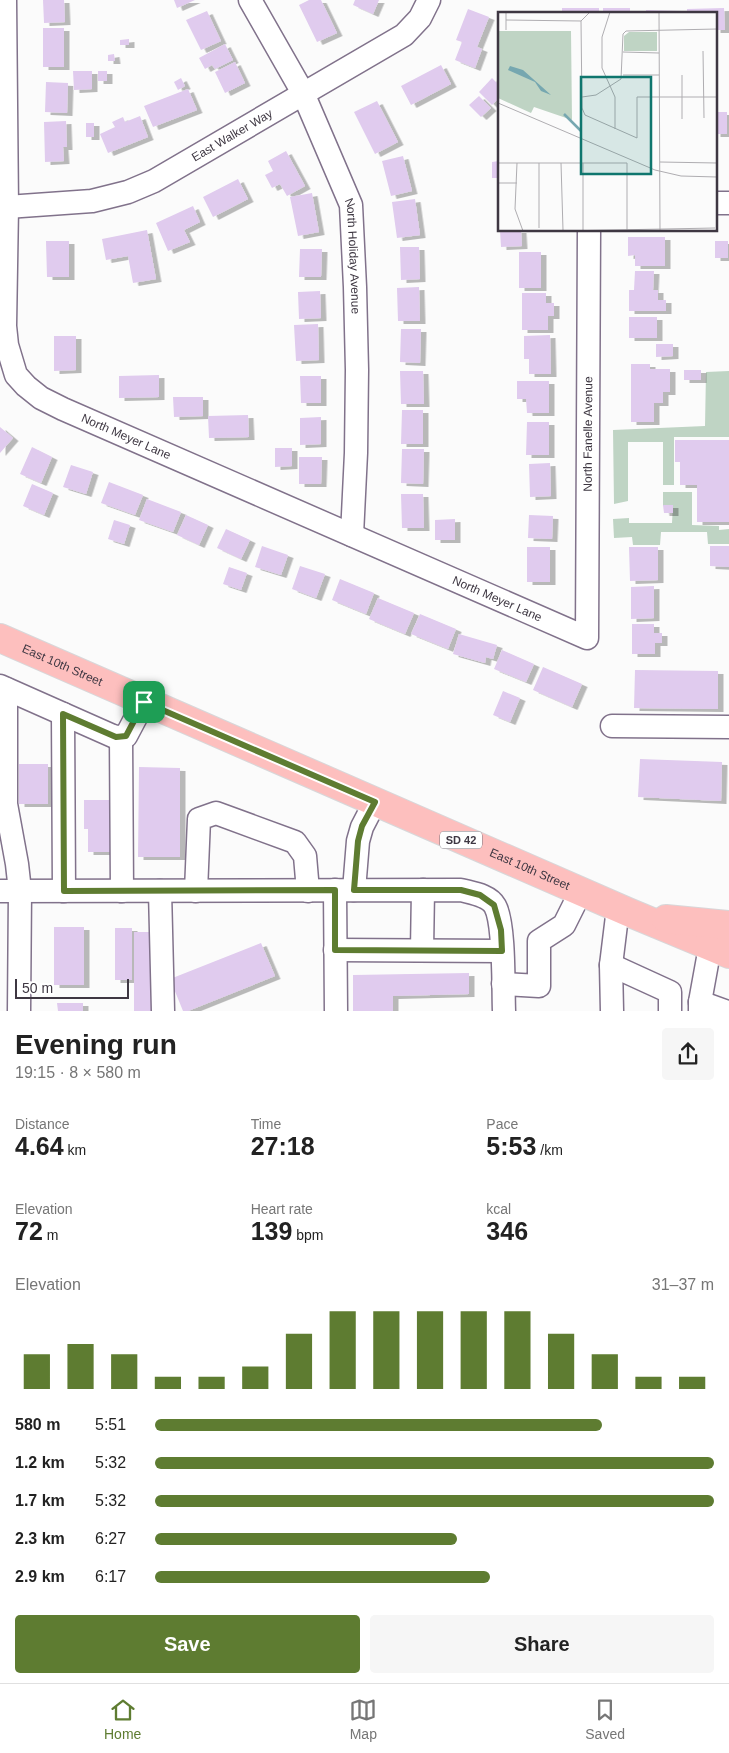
<!DOCTYPE html>
<html lang="en">
<head>
<meta charset="utf-8">
<style>
  :root { --surface:#fff; --page:#f6f6f6; --text:#222; --muted:#767676; --line:#e0e0e0; --accent:#5e7c31 }
  body { margin:0; font-family:Arial,sans-serif; background:var(--page); color:var(--text); height:100vh; display:flex; flex-direction:column; font-size:19px; white-space:nowrap }
  * { box-sizing:border-box; margin:0 }
  p { font-size:16px; color:var(--muted) }
  .icon { flex:none; width:28px; height:28px; fill:none; stroke:currentColor; stroke-width:2; stroke-linecap:round; stroke-linejoin:round }
  .map { position:relative; height:1011px; overflow:hidden }
  .drawer { display:flex; flex-direction:column; background:var(--surface); flex:1 }
  .drawer>* { flex:none }
  .scale { position:absolute; left:15px; bottom:12px; width:114px; box-sizing:border-box; padding-left:5px; border:2px solid #3e3742; border-top:0; font-size:14px; line-height:18px; white-space:nowrap; color:#3e3742; -webkit-text-stroke:4px #fff; paint-order:stroke }
  .pin { position:absolute; display:grid; place-items:center; width:42px; height:42px; color:#fff; margin:-21px; border-radius:10px; box-shadow:0 2px 8px #0006 }
  .round { display:grid; place-items:center; flex:none; width:52px; height:52px; border-radius:5px; background:var(--page) }
  .overview { display:flex; align-items:center; justify-content:space-between; height:85px; padding:0 15px }
  h1 { font-size:28px; font-weight:600; line-height:38px }
  .stats { display:grid; grid-template-columns:repeat(3,1fr); gap:8px; height:85px; padding:5px 15px }
  .stats div { display:grid; align-content:center }
  .stats b { font-size:25px; font-weight:600 }
  .stats small { font-size:14px; font-weight:400 }
  .stats p { font-size:14px }
  .chart { height:140px; padding:10px 15px }
  .chart p { display:flex; justify-content:space-between }
  .chart svg { width:100%; height:90px; margin-top:5px; stroke:var(--accent); stroke-width:6 }
  .cta { display:flex; gap:10px; margin-top:auto; padding:10px 15px }
  .cta a { flex:1; height:58px; border-radius:5px; background:var(--accent); color:#fff; font-size:20px; font-weight:600; line-height:58px; text-align:center }
  .cta a+a { background:var(--page); color:var(--text) }
  ul { padding:0 15px; list-style:none; font-size:16px }
  li { display:grid; grid-template-columns:80px 60px 1fr; align-items:center; height:38px }
  li i { height:12px; border-radius:6px; background:var(--accent) }
  .tabs { display:flex; justify-content:space-around; align-items:center; height:70px; border-top:1px solid var(--line); background:var(--surface); font-size:14px; color:var(--muted) }
  .tabs a { display:grid; justify-items:center; gap:2px }
  .tabs .active { color:var(--accent) }
  .map>svg:first-child { display:block }
  .green { fill:#bfd4c4 }
  .building { fill:#e0cbee; filter:url(#shadow) }
  .lines { fill:none; stroke-linecap:round; stroke-linejoin:round }
  .minor-casing { stroke:#81728b; stroke-width:25 }
  .major-casing { stroke:#d8d7d9; stroke-width:30 }
  .minor { stroke:#fff; stroke-width:22 }
  .major { stroke:#fdbfbe; stroke-width:28 }
  .route-casing { stroke:#fff; stroke-width:10 }
  .route { stroke:#5e7c31; stroke-width:6 }
  .labels { text-anchor:middle; stroke-width:4; stroke-linejoin:round; paint-order:stroke }
  .shield { fill:#fff; stroke:#78737b; stroke-width:1 }
  .shield-label { font-size:11px; font-weight:bold; fill:#3e3742 }
  .street-label { font-size:12px; fill:#3e3742; stroke:#fff }
  .inset-river { fill:none; stroke:#76a7b0; stroke-width:2.5 }
  .inset-road { fill:none; stroke:#afadb1; stroke-width:1 }
  .view { fill:#0f766e; fill-opacity:0.15; stroke:#0f766e; stroke-width:2.5 }
  .inset-edge { fill:none; stroke:#3e3742; stroke-width:2.5 }
</style>
</head>
<body>
<div class="map">
<svg width="729" height="1011" viewBox="0 0 729 1011">
  <defs>
    <filter id="shadow"><feDropShadow dx="5.5" dy="3" stdDeviation="0" flood-color="#0004"/></filter>
  </defs>
  <rect width="100%" height="100%" fill="#fbfbfb"/>
  <path class="green" d="M729 371V437H674V485H663V442H628V501L614 504 613 430 705 426 706 372Z
    M663 492H692V525L719 526V530L729 529V544H708L707 532H661L660 545H633L632 537 614 538 613 519 629 518V523H672L673 505 663 506Z"/>
  <path class="building" d="M43 0H64L65 22 44 23Z
    M174 0H195L177 8Z
    M309 0H321L337 33 317 42 299 5Z
    M355 0H379L373 14 353 5Z
    M562 8H599V14H562Z
    M603 8H630V14H603Z
    M724 8 725 30H715V14H687V9Z
    M468 9 489 17 477 47 482 49 475 68 455 60 462 42 456 40Z
    M646 10 682 11V14H646Z
    M207 11 221 41 201 50 186 20Z
    M520 11 557 12V14H520Z
    M43 28H64V67H43Z
    M129 39V45H120V40Z
    M225 44 233 60 215 69 212 65 205 69 199 58Z
    M114 54 115 61H108V55Z
    M235 62 245 83 225 93 215 72Z
    M441 65 451 84 411 105 401 86Z
    M73 71H92V89L74 90Z
    M98 71H107V81H98Z
    M181 78 185 86 178 90 174 82Z
    M492 78 499 85V98L492 105 479 92Z
    M46 82 68 83 67 113 45 112Z
    M188 89 197 110 153 127 144 106Z
    M479 96 491 108 481 117 469 105Z
    M377 101 398 142 375 154 354 112Z
    M715 112H727V134H715Z
    M140 116 148 137 108 153 100 134 115 127 112 122 123 117 125 122Z
    M66 121 67 147H63L64 161 45 162 44 122Z
    M86 123H94V137H86Z
    M286 151 305 186 287 196 280 184 272 188 265 175 273 171 268 161Z
    M403 156 412 191 391 196 382 161Z
    M499 161V178H492V162Z
    M238 179 248 199 213 217 203 197Z
    M312 193 319 232 298 236 290 197Z
    M415 199 420 235 397 238 392 202Z
    M193 206 200 222 184 230 190 242 168 251 156 223Z
    M147 230 156 279 133 283 128 256 106 260 102 239Z
    M500 230H521L522 246 501 247Z
    M628 237H665V266H635V255L628 256Z
    M46 241H69V277H47Z
    M715 241H728V258H715Z
    M400 247H419L420 279 401 280Z
    M300 249H322L321 277H299Z
    M519 252H541V288H519Z
    M635 271H654L653 290H658V300H666V311H629V290H634Z
    M419 287 420 321H398L397 288Z
    M320 291 321 318 299 319 298 292Z
    M522 293H546V303H554V316H548V330H522Z
    M629 317H657V338H629Z
    M318 324 319 360 296 361 294 325Z
    M401 329H421L420 363 400 362Z
    M550 335 551 374H529V359H524V336Z
    M54 336H76V370L54 371Z
    M656 344H673V356L656 357Z
    M631 364H650V369H670V392H663V403H654V422H631Z
    M684 370H701V380H684Z
    M400 371H423L424 404H401Z
    M159 375V397L119 398V376Z
    M300 376H321V403H301Z
    M517 381H549V413H527L526 399H517Z
    M173 397H203V416L174 417Z
    M402 410H423V444H401Z
    M248 415 249 437 209 438 208 416Z
    M321 417V444L300 445V418Z
    M527 422H549V455H526Z
    M0 427 13 438 0 453Z
    M675 440H729V522H697V485H680V462H675Z
    M32 447 52 457 41 483 20 474Z
    M275 448H292V466L275 467Z
    M402 449H424L423 484 401 483Z
    M299 457H322L321 484H299Z
    M550 463 551 496 530 497 529 464Z
    M71 465 93 472 86 494 63 487Z
    M109 482 143 495 135 515 101 503Z
    M32 484 53 493 44 515 23 506Z
    M401 494H423L424 528H402Z
    M147 499 181 512 173 532 139 520Z
    M663 505H673V513H664Z
    M186 515 208 525 199 545 177 535Z
    M529 515 553 516 552 539 528 538Z
    M455 519V540H435V520Z
    M114 520 130 525 124 544 108 539Z
    M226 529 250 540 241 559 217 548Z
    M262 546 288 555 281 575 255 567Z
    M710 546H729V567L710 566Z
    M527 547H550V582H527Z
    M629 547H658V580L630 581Z
    M300 566 325 574 316 598 292 589Z
    M229 567 247 573 241 590 223 584Z
    M340 579 374 593 366 614 332 600Z
    M654 586V618L631 619V587Z
    M378 598 414 613 405 634 369 619Z
    M420 614 456 629 448 649 411 634Z
    M632 624H654V633H662V643H655V654H632Z
    M459 634 497 645 493 659 486 657 485 663 453 654Z
    M502 650 534 664 526 682 494 669Z
    M543 667 582 684 572 707 533 690Z
    M635 670 718 671V709L634 708Z
    M503 691 520 698 510 722 493 715Z
    M640 759 722 762 721 801 638 797Z
    M19 764H48V804H19Z
    M139 767 180 768V857H138Z
    M84 800H115L111 852H88V829H84Z
    M54 927H84V985H54Z
    M115 928H132V980H115Z
    M134 932H151V1011H134Z
    M261 943 275 976 188 1011H183L170 979Z
    M469 973V994L393 996V1011H353V975Z
    M57 1003H83V1011H58Z"/>
  <g class="lines">
    <g class="minor-casing">
      <g id="minor">
        <path id="s1" d="M5 0 7 207 5 326 7 345 16 375 26 386 41 398 63 409 587 638 589 230"/>
        <path id="s2" d="M250 0 303 93 351 205 355 287 357 370 356 453 352 535"/>
        <path d="M715 203H729"/>
        <path id="s3" d="M7 207 92 201 128 192 154 181 404 35 420 18 429 0"/>
        <path d="M0 686 115 737 126 736 144 702"/>
        <path d="M6 689V804L17 864 20 891 19 1011"/>
        <path d="M63 714 64 891"/>
        <path d="M612 726 729 727"/>
        <path d="M121 737 122 891"/>
        <path d="M335 890 336 1011"/>
        <path d="M354 890 358 841 362 827 375 802"/>
        <path d="M0 891 461 890C472 893 489 895 495 906 505 924 503 988 504 1011"/>
        <path d="M160 891 163 1011"/>
        <path d="M196 891 199 819 216 813 295 842 305 856 308 891"/>
        <path d="M335 950 502 951"/>
        <path d="M422 950 423 890"/>
        <path d="M611 965 670 992V1011"/>
        <path d="M503 984 539 986V941L564 925 581 891"/>
        <path d="M700 1002 725 1011"/>
        <path d="M612 1011 611 965 618 908"/>
        <path d="M700 1011V1002L710 947"/>
      </g>
    </g>
    <g class="major-casing">
      <g id="major">
        <path id="s4" d="M0 638 628 912 729 954"/>
        <path d="M666 919 729 925"/>
      </g>
    </g>
    <use href="#minor" class="minor"/>
    <use href="#major" class="major"/>
  </g>
  <g class="lines">
    <g class="route-casing">
      <path id="route" d="M144 702 375 802 362 826 358 841 354 890H461L480 895 494 905 501 930 502 951 335 950V890L64 891 63 714 116 737 126 736Z"/>
    </g>
    <use href="#route" class="route"/>
  </g>
  <g class="labels">
    <rect class="shield" x="440" y="831.5" width="42" height="17" rx="4"/>
    <g class="shield-label">
      <text x="461" y="844">SD 42</text>
    </g>
    <g class="street-label">
      <text dy="4" stroke="none"><textPath href="#s3" startOffset="241">East Walker Way</textPath></text>
      <text dy="4" stroke="none"><textPath href="#s2" startOffset="280">North Holiday Avenue</textPath></text>
      <text dy="4" stroke="none"><textPath href="#s1" startOffset="1211">North Fanelle Avenue</textPath></text>
      <text dy="4" stroke="none"><textPath href="#s1" startOffset="504">North Meyer Lane</textPath></text>
      <text dy="4" stroke="none"><textPath href="#s1" startOffset="909">North Meyer Lane</textPath></text>
      <text dy="4" stroke="none"><textPath href="#s4" startOffset="68">East 10th Street</textPath></text>
      <text dy="4" stroke="none"><textPath href="#s4" startOffset="578">East 10th Street</textPath></text>
    </g>
  </g>
  <g transform="translate(498 12)">
    <rect width="219" height="219" fill="#fbfbfb"/>
    <path d="M0 19H73L74 108 36 95 33 101 0 86ZM131 20H159V39H126V24Z" fill="#bfd4c4"/>
    <path d="M12 54 25 58 53 83 43 79 37 70 10 58Z" fill="#76a7b0"/>
    <path class="inset-river" d="M66 102 83 119"/>
    <path class="inset-road" d="M8 0V18M92 0 83 9 84 96 87 103 139 126V85H219M112 0 104 25V56L117 85V117M161 0 162 219M8 8 83 9M205 39 206 106M125 40 161 41M125 63H161M184 63V107M84 85 98 83 123 67 125 22 128 19 219 17M0 91 157 158 183 164 219 165M162 150 219 151M0 151H129V219M19 151 17 197 25 219M63 151 65 218M0 171H19M41 216V151M85 218V151M64 219 217 216"/>
    <path class="view" d="M83 65H153V162H83Z"/>
    <rect width="219" height="219" class="inset-edge"/>
  </g>
</svg>
<div class="scale">50 m</div>
<div class="pin" style="left:144px;top:702px;background:#1e9e55"><svg class="icon" aria-label="arrive" viewBox="0 0 24 24"><path d="M6 21V4h12l-3 4 3 4H6"/></svg></div>
</div>
<section class="drawer">
<div class="overview"><div><h1>Evening run</h1><p>19:15 · 8 × 580 m</p></div><a class="round"><svg class="icon" aria-label="share" viewBox="0 0 24 24"><path d="M12 15V3M7 8l5-5 5 5M5 13v7h14v-7"/></svg></a></div>
<div class="stats">
<div><p>Distance</p><b>4.64<small> km</small></b></div>
<div><p>Time</p><b>27:18</b></div>
<div><p>Pace</p><b>5:53<small> /km</small></b></div>
</div>
<div class="stats">
<div><p>Elevation</p><b>72<small> m</small></b></div>
<div><p>Heart rate</p><b>139<small> bpm</small></b></div>
<div><p>kcal</p><b>346</b></div>
</div>
<div class="chart"><p><span>Elevation</span>31–37 m</p>
<svg viewBox="0 0 160 44" preserveAspectRatio="none"><path d="M5 44V27M15 44V22M25 44V27M35 44V38M45 44V38M55 44V33M65 44V17M75 44V6M85 44V6M95 44V6M105 44V6M115 44V6M125 44V17M135 44V27M145 44V38M155 44V38"/></svg>
</div>
<ul>
<li><b>580 m</b>5:51<i style="width:80%"></i></li>
<li><b>1.2 km</b>5:32<i style="width:100%"></i></li>
<li><b>1.7 km</b>5:32<i style="width:100%"></i></li>
<li><b>2.3 km</b>6:27<i style="width:54%"></i></li>
<li><b>2.9 km</b>6:17<i style="width:60%"></i></li>
</ul>
<div class="cta"><a>Save</a><a>Share</a></div>
</section>
<nav class="tabs">
<a class="active"><svg class="icon" aria-label="home" viewBox="0 0 24 24"><path d="M3 11l9-7 9 7M6 9v11h12V9"/></svg>Home</a>
<a><svg class="icon" aria-label="map" viewBox="0 0 24 24"><path d="M3 6l6-2 6 2 6-2v14l-6 2-6-2-6 2zM9 4v14M15 6v14"/></svg>Map</a>
<a><svg class="icon" aria-label="saved" viewBox="0 0 24 24"><path d="M7 4h10v16l-5-4-5 4z"/></svg>Saved</a>
</nav>
</body>
</html>
